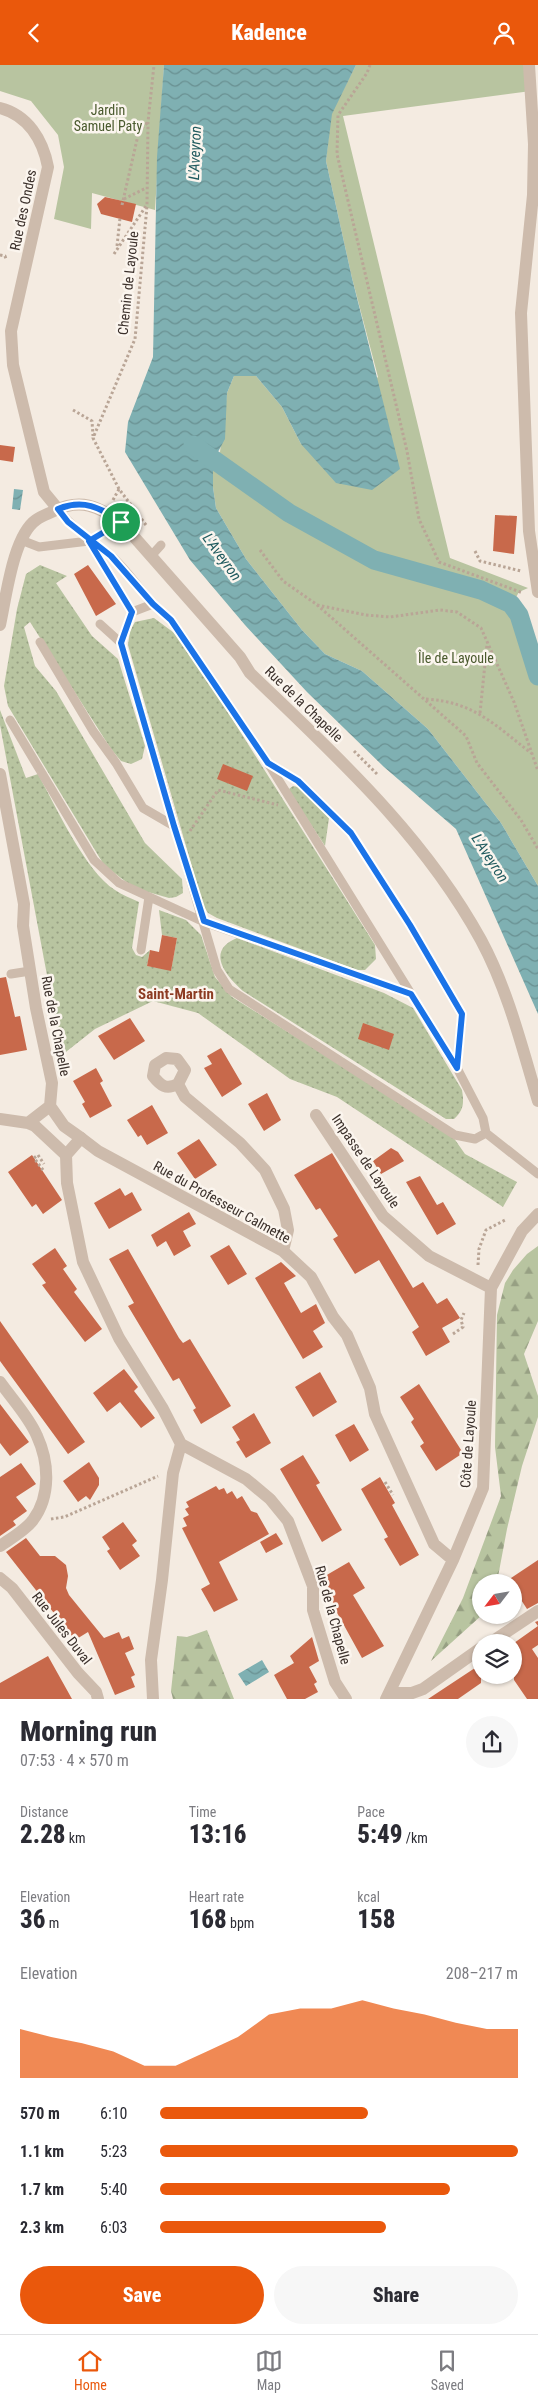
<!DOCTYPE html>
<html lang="en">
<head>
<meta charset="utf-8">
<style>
  :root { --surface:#fff; --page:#f7f7f7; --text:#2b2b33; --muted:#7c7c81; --line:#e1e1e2; --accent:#ea580c }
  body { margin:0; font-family:"Roboto Condensed",sans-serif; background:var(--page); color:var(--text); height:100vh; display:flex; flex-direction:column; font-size:19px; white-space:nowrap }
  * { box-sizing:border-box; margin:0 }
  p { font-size:16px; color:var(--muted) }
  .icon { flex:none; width:28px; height:28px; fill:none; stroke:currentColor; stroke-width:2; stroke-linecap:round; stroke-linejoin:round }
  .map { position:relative; height:1634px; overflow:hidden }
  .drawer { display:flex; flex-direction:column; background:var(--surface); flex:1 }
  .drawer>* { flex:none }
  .needle { width:32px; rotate:239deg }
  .fabs { position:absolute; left:472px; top:1509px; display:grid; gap:10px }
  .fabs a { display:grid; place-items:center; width:50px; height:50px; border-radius:50%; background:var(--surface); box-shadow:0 1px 4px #0004; font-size:25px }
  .pin { position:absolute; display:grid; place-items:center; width:42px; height:42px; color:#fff; margin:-21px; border:2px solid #fff; border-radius:50%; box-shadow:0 1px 5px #0007 }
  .round { display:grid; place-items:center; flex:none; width:52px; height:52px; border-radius:26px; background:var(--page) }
  .head { display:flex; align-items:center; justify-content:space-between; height:85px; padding:0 20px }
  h1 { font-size:28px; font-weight:800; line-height:38px }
  .metrics { display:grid; grid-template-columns:repeat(3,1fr); gap:8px; height:85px; padding:5px 20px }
  .metrics div { display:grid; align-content:center }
  .metrics b { font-size:25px; font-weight:800 }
  .metrics small { font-size:14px; font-weight:400 }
  .metrics p { font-size:14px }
  .chart { height:140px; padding:10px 20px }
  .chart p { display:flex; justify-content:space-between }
  .chart svg { width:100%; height:90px; margin-top:5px; fill:var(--accent); opacity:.7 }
  .primary-button { display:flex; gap:10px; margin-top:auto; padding:10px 20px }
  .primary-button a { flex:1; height:58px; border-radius:30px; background:var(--accent); color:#fff; font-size:20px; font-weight:800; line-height:58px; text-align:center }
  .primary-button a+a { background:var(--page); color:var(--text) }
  ul { padding:0 20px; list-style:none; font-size:16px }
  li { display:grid; grid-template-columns:80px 60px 1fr; align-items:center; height:38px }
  li i { height:12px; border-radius:6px; background:var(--accent) }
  header { display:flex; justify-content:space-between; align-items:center; height:65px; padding:0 20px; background:var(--accent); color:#fff; font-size:22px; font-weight:800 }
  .dock { display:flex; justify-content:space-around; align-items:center; height:70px; border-top:1px solid var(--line); background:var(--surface); font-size:14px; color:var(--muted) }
  .dock a { display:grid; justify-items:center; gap:2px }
  .dock .current { color:var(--accent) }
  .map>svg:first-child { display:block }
  .grass { fill:url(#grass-dots) }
  .forest { fill:url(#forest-firs) }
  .green { fill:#b8c4a0 }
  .water { fill:url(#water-waves) }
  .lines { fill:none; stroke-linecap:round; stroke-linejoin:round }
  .canal { stroke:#7fb0b2; stroke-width:19 }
  .building { fill:#c8694b }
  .path { stroke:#b9a596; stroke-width:3; stroke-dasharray:2.5 2.5; stroke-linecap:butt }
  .service { stroke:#cdbbac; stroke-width:9 }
  .minor { stroke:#cdbbac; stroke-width:12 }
  .tertiary { stroke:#cdbbac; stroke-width:12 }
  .route-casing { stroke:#fff; stroke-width:10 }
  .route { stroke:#1a73e8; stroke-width:6 }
  .labels { text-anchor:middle; stroke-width:5; stroke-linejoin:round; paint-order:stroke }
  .park-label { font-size:14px; fill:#4a5a2e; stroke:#fbf5ee }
  .street-label { font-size:14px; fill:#3b302b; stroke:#fbf5ee }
  .water-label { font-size:15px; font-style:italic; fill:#1f5a5e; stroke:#fbf5ee }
  .neighbourhood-label { font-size:15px; font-weight:bold; fill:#8c3b22; stroke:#fbf5ee }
</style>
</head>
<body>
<header><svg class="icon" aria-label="back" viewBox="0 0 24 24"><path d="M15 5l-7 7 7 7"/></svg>Kadence<svg class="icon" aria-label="person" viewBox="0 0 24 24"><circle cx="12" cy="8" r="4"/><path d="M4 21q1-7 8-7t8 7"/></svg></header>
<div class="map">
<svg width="538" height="1634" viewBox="0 0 538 1634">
  <defs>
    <pattern id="grass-dots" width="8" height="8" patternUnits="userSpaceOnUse" patternTransform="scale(1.25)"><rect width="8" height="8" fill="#b8c4a0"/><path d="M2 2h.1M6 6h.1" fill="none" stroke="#97a083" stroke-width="1.8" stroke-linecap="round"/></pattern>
    <pattern id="forest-firs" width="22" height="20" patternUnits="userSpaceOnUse" patternTransform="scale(1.25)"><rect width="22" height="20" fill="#b8c4a0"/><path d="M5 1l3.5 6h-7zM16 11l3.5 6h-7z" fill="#97a083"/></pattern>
    <pattern id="water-waves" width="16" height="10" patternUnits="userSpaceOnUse" patternTransform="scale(1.25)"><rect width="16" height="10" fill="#7fb0b2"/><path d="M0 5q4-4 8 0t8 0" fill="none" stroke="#699091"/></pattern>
  </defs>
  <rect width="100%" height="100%" fill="#f4ebe1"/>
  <path class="grass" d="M40 500 67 511 56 518 92 571 118 594 145 681 142 694 131 699 121 696 111 684 30 557 24 562 35 601 56 626 145 778 182 814 183 828 176 832 169 833 134 823 104 800 8 641 4 621 17 544 26 509Z
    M154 553 181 573 375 880 376 894 365 905H357L217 853 208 848 203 840 128 580 130 566 135 557Z
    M0 645 26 713 38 709C55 740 85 806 115 825 122 830 131 833 139 837L132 883 136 890 142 892 150 885 147 901 171 905 177 873 162 870 159 845 186 855 201 870 215 912 232 932 451 1069 465 1089 517 1117 503 1142 337 1032 290 1014 198 948 153 936 95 964 62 990 0 660Z
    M293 721 298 722 329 753 325 781 291 729 289 724Z
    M237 873 384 928 413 943 462 1025C464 1038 464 1045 454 1054H446L243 926C226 911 205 886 237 873Z"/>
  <path class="forest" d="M538 1181V1256L524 1289 538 1331V1352L522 1401 507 1464 497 1517 481 1518 482 1550 431 1596 463 1533 501 1431 495 1382 497 1250 505 1218 513 1205 527 1189Z
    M207 1565 234 1634H173L171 1626 177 1571 187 1572Z"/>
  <path class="green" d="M0 0H164L155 145 92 128 91 164 54 154 64 102 58 70 31 36 0 26Z
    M356 0H529L531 26 343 51 450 493 528 523 519 527 512 539 519 550 538 611V821L501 758 428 664 362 606 325 589 302 565 246 494 216 443 213 422V396L220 387 227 328 234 311H256L282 342 301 379 378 312 352 213 326 96 331 49Z"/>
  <path class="water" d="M164 0H356L332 49 326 96 352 213 400 404 372 425 336 418 301 379 282 342 256 311H234L227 328 225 374 213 396V422L216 443 246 494 302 565 325 589 362 606 428 664 501 758 538 821V949L456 764 384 702 307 627 245 560 190 495 125 387 128 357 153 292 157 92Z
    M14 424 23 425 20 445 12 444Z
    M262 1595 269 1607 246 1621 238 1609Z"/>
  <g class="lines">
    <path class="canal" d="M193 380 289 448 374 495 481 525 511 539 519 550 538 611"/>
  </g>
  <path class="building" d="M105 132 136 139 132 157 101 149 97 139Z
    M0 380 15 382 13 397 0 395Z
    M495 450 517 451 514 489 493 486Z
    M88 500 116 539 96 551 74 509Z
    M223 699 253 711 247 726 217 714Z
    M162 870 177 873 171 906 147 901 150 885 159 887Z
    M6 912 15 952 20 951 27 985 0 990V913Z
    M130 953 145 976 114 995 98 971Z
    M363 958 394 969 389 985 358 974Z
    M221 983 242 1019 222 1032 204 1003 212 999 207 991Z
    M96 1003 103 1016 100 1018 112 1041 90 1053 82 1039 85 1037 73 1016Z
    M267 1028 281 1055 264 1066 248 1039Z
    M152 1040 168 1068 147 1080 141 1070 138 1072 127 1055Z
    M199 1074 217 1100 195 1114 177 1088Z
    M391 1083 398 1087 404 1096 381 1109 373 1096Z
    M332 1088 413 1223 423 1217 437 1239 447 1233 460 1253 442 1263 450 1277 426 1291 412 1267 419 1262 379 1195 355 1209 333 1174 338 1171 320 1143 316 1145 294 1110Z
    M32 1090 62 1135 43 1149 36 1139 32 1142 8 1107Z
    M420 1111 437 1140 443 1137 456 1159 437 1170 406 1117Z
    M120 1123 125 1131 132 1127 142 1145 109 1164 94 1138Z
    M189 1147 196 1159 183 1166 191 1181 174 1191 166 1176 157 1182 151 1170Z
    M229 1180 247 1209 228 1220 210 1191Z
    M55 1183 67 1201 63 1204 77 1224 74 1227 102 1264 85 1277 42 1220 46 1218 32 1199Z
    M128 1184 179 1273 183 1278 190 1274 231 1341 201 1359 193 1345 196 1343 179 1313 173 1316 128 1241 134 1238 109 1194Z
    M281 1197 296 1211 284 1218 301 1248 316 1239 325 1258 313 1266 323 1282 303 1294 255 1213Z
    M0 1256 85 1377 68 1389 0 1296Z
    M124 1304 138 1322 134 1326 155 1353 141 1363 120 1337 107 1347 93 1328Z
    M320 1307 337 1337 313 1352 295 1322Z
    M419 1319 463 1388 436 1406 420 1381 424 1378 411 1357 414 1354 400 1332Z
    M0 1339 29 1377 10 1391 0 1378Z
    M254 1348 271 1378 246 1393 236 1377 240 1375 232 1362Z
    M354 1359 369 1385 350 1397 335 1370Z
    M303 1390 320 1418 316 1420 342 1465 322 1477 280 1404Z
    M89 1397 99 1413V1420L90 1435 86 1431 78 1437 63 1416Z
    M21 1398 36 1419 16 1432 27 1446 13 1456 16 1460 0 1471V1412Z
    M380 1412 395 1438 392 1440 419 1490 400 1501 384 1474 388 1472 361 1424Z
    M216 1421 219 1425 224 1423 227 1429 232 1426 237 1434 242 1431 251 1446 257 1448 269 1469 219 1497 238 1535 214 1547 201 1524 210 1519 182 1463 187 1461 183 1453 189 1450 185 1444 189 1442 186 1437Z
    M123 1457 137 1476 132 1480 140 1491 120 1505 107 1486 110 1484 102 1472Z
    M276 1468 283 1479 266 1488 260 1477Z
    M26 1473 40 1491H55L66 1500 68 1511 66 1523 69 1530 104 1573 119 1567 122 1574 129 1571 134 1584 125 1588 135 1610 131 1612 135 1622 115 1630 88 1567 75 1575 6 1487Z
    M538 1495V1538L527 1544 514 1524V1518H510L508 1515Z
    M349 1497 365 1523 353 1530 384 1581 362 1593 335 1544 325 1511Z
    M538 1556V1580L532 1584 538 1593V1634H527L514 1615V1578L538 1561 535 1557Z
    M312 1572 319 1596 309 1602 317 1617 314 1619 318 1627 305 1634H287L274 1610 294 1598 290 1591Z
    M48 1591 72 1634H0V1618Z
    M481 1599V1618L458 1634H428Z"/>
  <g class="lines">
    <path class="path" d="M370 0 367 8 338 50 337 89 407 386 419 454 439 497 523 528
      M124 134 146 123
      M122 140 139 66 148 57
      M117 181 120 153
      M114 189 146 141
      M0 190 5 191 6 194
      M73 345 92 356 93 371
      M113 435 119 424
      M146 460 119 424 93 373 135 274 147 141 148 57 154 0
      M260 485 283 516 316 539 466 671 477 698 521 755 538 784
      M475 486 480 496 521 506
      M317 540 366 550 390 552 440 545 457 547 481 563 514 637 538 706
      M426 634C474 637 495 660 531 688
      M480 648 487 579
      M354 686 378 710
      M190 766 218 725 278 740
      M43 1105 34 1093 38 1090 44 1099
      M478 1200 479 1184 486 1165 507 1154
      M453 1269 463 1262 461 1255 464 1248
      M385 1417 393 1430
      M51 1454 64 1452 158 1411"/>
    <path class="service" d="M58 444C73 464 91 475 110 490 126 503 139 524 153 539
      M21 475 39 482 89 476 121 457
      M89 476 132 547 153 539 171 555 268 698 457 1003 483 1053 486 1068 475 1074 455 1070 229 924 217 905 121 578 132 547
      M152 490 161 480
      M100 559 121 578
      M40 577 93 666 116 698 143 743 174 761
      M10 655 94 795 119 818 204 857 411 929
      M270 699 298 716 351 768 410 860 462 949 457 1003
      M141 885 149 832
      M11 909 30 906
      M486 1068 538 1109"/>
    <path class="minor" d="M529 0 534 79 533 130 521 248 529 466 538 527
      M0 43C28 50 43 75 48 102L11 266 13 300 44 427 58 444
      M178 1019C166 1025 161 1021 153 1011L155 1000 166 993 177 994 185 1005 178 1019 185 1032 240 1078 265 1105 284 1144 288 1165 283 1186
      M316 1050 383 1151 429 1191 491 1223
      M0 1317C12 1334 29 1352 37 1371 49 1397 51 1431 33 1455 26 1465 10 1474 0 1481
      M0 1513 12 1523 78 1608 96 1627 98 1634
      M490 1578 538 1546
      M389 1628H412L423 1624 481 1583
      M153 1634 151 1595 162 1515 173 1408 181 1379
      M346 1634 335 1617 313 1545V1521L288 1456 270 1434 246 1414 181 1379 163 1344 119 1273 83 1197 67 1118 66 1090 81 1073 98 1086 283 1186 311 1212 333 1252 347 1270 370 1323 375 1349 434 1479 453 1495
      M386 1634 453 1495 483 1423 491 1223 522 1166 538 1149"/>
    <path class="tertiary" d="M0 560C6 533 13 471 36 455 41 451 48 449 54 446 80 433 98 441 121 457L240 592 250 608C336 691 423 769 481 875 508 925 522 982 538 1036
      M0 709 24 839 23 861 36 943 52 1018 50 1041 28 1058
      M50 1041 64 1061 81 1073
      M0 1054 28 1058 35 1061 66 1090"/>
  </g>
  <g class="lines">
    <g class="route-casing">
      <path id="route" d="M121 457 89 476 132 547 121 578 174 761 204 856 411 929 457 1003 462 949 410 860 351 768 298 716 268 698 171 555 153 539 111 491 68 457 58 444C83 434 100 442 121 457"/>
    </g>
    <use href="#route" class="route"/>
  </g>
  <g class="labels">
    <g class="park-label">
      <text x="108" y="50">Jardin<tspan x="108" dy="16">Samuel Paty</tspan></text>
      <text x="456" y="598">Île de Layoule</text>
    </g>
    <g class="street-label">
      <text transform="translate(23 145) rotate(-78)" y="5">Rue des Ondes</text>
      <text transform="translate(128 218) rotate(-84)" y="5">Chemin de Layoule</text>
      <text transform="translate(304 639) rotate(44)" y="5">Rue de la Chapelle</text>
      <text transform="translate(56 961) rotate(79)" y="5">Rue de la Chapelle</text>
      <text transform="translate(366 1096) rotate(56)" y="5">Impasse de Layoule</text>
      <text transform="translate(222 1137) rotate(29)" y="5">Rue du Professeur Calmette</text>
      <text transform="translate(468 1379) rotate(-86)" y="5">Côte de Layoule</text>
      <text transform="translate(333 1550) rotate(75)" y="5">Rue de la Chapelle</text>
      <text transform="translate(62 1563) rotate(52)" y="5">Rue Jules Duval</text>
    </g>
    <g class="water-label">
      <text transform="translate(195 88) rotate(-88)" y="5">L'Aveyron</text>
      <text transform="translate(222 492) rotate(54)" y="5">L'Aveyron</text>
      <text transform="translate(490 793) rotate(57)" y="5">L'Aveyron</text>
    </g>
    <g class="neighbourhood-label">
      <text x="176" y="934">Saint-Martin</text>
    </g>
  </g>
</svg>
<div class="fabs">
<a><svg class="needle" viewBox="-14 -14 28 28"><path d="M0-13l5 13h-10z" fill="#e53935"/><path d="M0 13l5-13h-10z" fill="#7c7c81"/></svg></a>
<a><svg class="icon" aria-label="layers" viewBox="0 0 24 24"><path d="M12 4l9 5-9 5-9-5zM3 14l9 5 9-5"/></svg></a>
</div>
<div class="pin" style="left:121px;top:457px;background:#1e9e55"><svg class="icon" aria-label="arrive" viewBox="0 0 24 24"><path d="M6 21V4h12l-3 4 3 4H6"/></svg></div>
</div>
<section class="drawer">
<div class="head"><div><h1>Morning run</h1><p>07:53 · 4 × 570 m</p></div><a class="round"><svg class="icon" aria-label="share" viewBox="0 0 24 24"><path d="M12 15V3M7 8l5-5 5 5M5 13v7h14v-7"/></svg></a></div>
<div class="metrics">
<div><p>Distance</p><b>2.28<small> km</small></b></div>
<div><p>Time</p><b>13:16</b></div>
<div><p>Pace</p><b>5:49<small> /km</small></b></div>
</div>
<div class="metrics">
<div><p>Elevation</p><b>36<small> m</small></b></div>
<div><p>Heart rate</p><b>168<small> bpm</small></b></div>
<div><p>kcal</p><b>158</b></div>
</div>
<div class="chart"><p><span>Elevation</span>208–217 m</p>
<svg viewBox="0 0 160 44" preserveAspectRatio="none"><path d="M0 44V20L10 24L20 27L30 31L40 38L50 38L60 31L70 24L80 13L90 10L100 10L110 6L120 10L130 13L140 17L150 20L160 20V44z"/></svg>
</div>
<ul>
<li><b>570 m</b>6:10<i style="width:58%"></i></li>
<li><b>1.1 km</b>5:23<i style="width:100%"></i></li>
<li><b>1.7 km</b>5:40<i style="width:81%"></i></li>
<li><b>2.3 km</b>6:03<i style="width:63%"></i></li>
</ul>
<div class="primary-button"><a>Save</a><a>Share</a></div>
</section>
<nav class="dock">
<a class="current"><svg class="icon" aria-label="home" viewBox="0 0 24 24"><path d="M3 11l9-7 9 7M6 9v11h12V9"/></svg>Home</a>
<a><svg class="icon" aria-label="map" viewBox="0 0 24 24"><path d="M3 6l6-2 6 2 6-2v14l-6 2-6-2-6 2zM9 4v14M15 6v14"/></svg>Map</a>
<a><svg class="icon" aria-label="saved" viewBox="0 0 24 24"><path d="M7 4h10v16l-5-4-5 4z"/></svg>Saved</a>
</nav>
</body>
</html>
